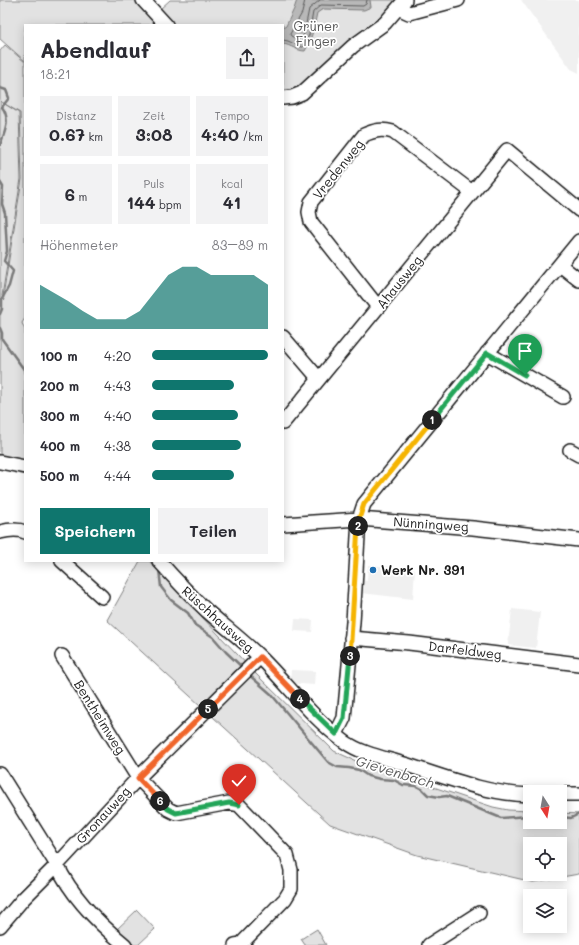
<!DOCTYPE html>
<html lang="de">
<head>
<meta charset="utf-8">
<style>
  :root { --surface:#fff; --page:#f2f2f3; --text:#2b2b33; --muted:#7c7c81; --accent:#0f766e }
  body { margin:0; font-family:Mali,sans-serif; background:var(--page); color:var(--text); height:100vh; display:flex; flex-direction:column; font-size:15px; white-space:nowrap }
  * { box-sizing:border-box; margin:0 }
  p { font-size:13px; color:var(--muted) }
  .icon { flex:none; width:22px; height:22px; fill:none; stroke:currentColor; stroke-width:2; stroke-linecap:round; stroke-linejoin:round }
  .map { position:relative; flex:1; overflow:hidden }
  .drawer { position:absolute; left:24px; top:24px; width:260px; height:538px; display:flex; flex-direction:column; background:var(--surface); border-radius:0px; box-shadow:0 2px 10px #0003 }
  .drawer>* { flex:none }
  .needle { width:26px; rotate:169deg }
  .buttons { position:absolute; left:523px; top:785px; display:grid; gap:8px }
  .buttons a { display:grid; place-items:center; width:44px; height:44px; border-radius:0px; background:var(--surface); box-shadow:0 2px 10px #0003; font-size:20px }
  .pin { position:absolute; display:grid; place-items:center; width:34px; height:34px; color:#fff; margin:-41px -17px; border-radius:50% 50% 50% 0; rotate:-45deg; box-shadow:0 0 4px #0007 }
  .pin .icon { rotate:45deg }
  .km { position:absolute; width:20px; height:20px; margin:-10px; border-radius:50%; background:#222; color:#fff; font-size:11px; line-height:20px; text-align:center }
  .round { display:grid; place-items:center; flex:none; width:42px; height:42px; border-radius:0px; background:var(--page) }
  .overview { display:flex; align-items:center; justify-content:space-between; height:68px; padding:0 16px }
  h1 { font-size:22px; font-weight:800; line-height:30px }
  .metrics { display:grid; grid-template-columns:repeat(3,1fr); gap:6px; height:68px; padding:4px 16px }
  .metrics div { display:grid; align-content:center; border-radius:0px; background:var(--page); text-align:center }
  .metrics b { font-size:17px; font-weight:800 }
  .metrics small { font-size:11px; font-weight:400 }
  .metrics p { font-size:11px }
  .chart { height:112px; padding:8px 16px }
  .chart p { display:flex; justify-content:space-between }
  .chart svg { width:100%; height:72px; margin-top:4px; fill:var(--accent); opacity:.7 }
  .action { display:flex; gap:8px; margin-top:auto; padding:8px 16px }
  .action a { flex:1; height:46px; border-radius:0px; background:var(--accent); color:#fff; font-size:16px; font-weight:800; line-height:46px; text-align:center }
  .action a+a { background:var(--page); color:var(--text) }
  ul { padding:0 16px; list-style:none; font-size:13px }
  li { display:grid; grid-template-columns:64px 48px 1fr; align-items:center; height:30px }
  li i { height:10px; border-radius:5px; background:var(--accent) }
  .map>svg:first-child { display:block }
  .built { fill:#f0f0f0 }
  .green { fill:#e2e2e2; stroke:#7f7f7f; fill-rule:evenodd }
  .water { fill:#b8b8b8; stroke:#7a7a7a }
  .lines { fill:none; stroke-linecap:round; stroke-linejoin:round }
  .shore { stroke:#5a5a5a; stroke-width:1 }
  .stream { stroke:#7a7a7a; stroke-width:2.5 }
  .minor-casing { stroke:#1c1c1c; stroke-width:16 }
  .minor { stroke:#fff; stroke-width:13 }
  .split-1-casing { stroke:#fff; stroke-width:8 }
  .split-2-casing { stroke:#fff; stroke-width:8 }
  .split-3-casing { stroke:#fff; stroke-width:8 }
  .split-4-casing { stroke:#fff; stroke-width:8 }
  .split-5-casing { stroke:#fff; stroke-width:8 }
  .split-6-casing { stroke:#fff; stroke-width:8 }
  .split-7-casing { stroke:#fff; stroke-width:8 }
  .split-1 { stroke:#22a559; stroke-width:5 }
  .split-2 { stroke:#f5b400; stroke-width:5 }
  .split-3 { stroke:#f5b400; stroke-width:5 }
  .split-4 { stroke:#22a559; stroke-width:5 }
  .split-5 { stroke:#f0652b; stroke-width:5 }
  .split-6 { stroke:#f0652b; stroke-width:5 }
  .split-7 { stroke:#22a559; stroke-width:5 }
  .poi-dot { fill:#1f6fb2; stroke:#fff; stroke-width:1.5 }
  .labels { text-anchor:middle; stroke-width:3.5; stroke-linejoin:round; paint-order:stroke }
  .park-label { font-size:13px; fill:#575757; stroke:#fff }
  .street-label { font-size:13px; fill:#1c1c1c; stroke:#fff }
  .poi-label { font-size:13px; font-weight:bold; fill:#1c1c1c; stroke:#fff; text-anchor:start }
  .water-label { font-size:14px; font-style:italic; fill:#5a5a5a; stroke:#fff }
</style>
</head>
<body>
<div class="map">
<svg width="579" height="945" viewBox="0 0 579 945">
  <rect width="100%" height="100%" fill="#fff"/>
  <filter id="ink" filterUnits="userSpaceOnUse"><feTurbulence type="fractalNoise" baseFrequency=".025" numOctaves="2"/><feDisplacementMap in="SourceGraphic" scale="8" xChannelSelector="R" yChannelSelector="G"/><feConvolveMatrix kernelMatrix="1 2 1 2 8 2 1 2 1" color-interpolation-filters="sRGB"/></filter>
  <g filter="url(#ink)">
    <path class="built" d="M521 0H579V73L571 69Z
      M368 565 415 569 413 599 361 593 362 580 367 581Z
      M512 609 540 612 536 648 508 645Z
      M295 619 313 620 312 632 294 631Z
      M291 670 315 671 314 685 290 683Z"/>
    <path class="green" d="M0 0H136L161 25H25V61L0 39Z
      M170 0H402L301 90 283 96V25H172L165 18 160 9Z
      M5 45 25 62V318L22 323 25 330V460L0 455V101L19 113 21 179 2 296 5 300 3 296 22 179 20 113 0 101V51Z
      M140 561H149L255 673 334 751 356 761 493 807 508 810 530 811V822H560V813L579 814V874L533 882 417 855 330 824 107 620ZM530 844H560V874H530Z
      M137 910 155 929 138 945H134L116 930Z
      M317 929 326 945H305L301 939Z"/>
    <path class="water" d="M297 0H370L371 7 364 10 323 9 317 13C314 27 312 39 305 51 297 51 291 45 283 44V28L286 26 294 9Z"/>
    <g class="lines">
      <path class="shore" d="M305 0 302 13 290 34 291 36 299 40H301L304 34 309 9 320 0
        M283 40 288 41 301 47H303L309 35 313 12 321 5 363 6 366 4 367 0"/>
      <path class="stream" d="M0 88 6 90 9 98 2 107C11 119 5 132 0 145
        M0 182 3 187 2 204 5 213 7 251 4 261 13 271 9 286 2 299V309L0 314
        M0 328 2 333V339L25 371
        M159 569 161 587 171 600 188 613 195 625 213 637 226 652 244 669
        M248 674 271 694 328 762 337 767 349 768 359 770 368 776 380 779 394 780 403 785 416 786 422 789 428 795 439 797 447 796 501 818 530 816
        M560 817 571 818 579 814"/>
      <g class="minor-casing">
        <path id="minor" d="M143 0 166 25
          M398 8 409 13 458 0
          M283 98 292 97 302 93 353 46 385 23 405 0
          M560 265 579 280
          M378 307 311 222 309 212 311 202 364 135C375 130 382 129 393 132L472 192
          M283 337 319 379
          M487 353 563 397
          M283 423 507 150 579 210
          M570 450 579 455
          M0 462 25 467
          M283 524 359 519 473 528 579 540
          M0 532C8 530 18 529 25 532
          M62 561 102 597
          M159 561C174 578 190 595 207 611 225 627 245 642 262 659 289 686 313 719 345 742 362 754 385 758 404 764 445 777 487 794 530 795
          M351 638 409 643 579 664
          M62 656 138 778 168 809 176 813 229 803 239 805 287 855 291 870V889L285 899 241 944 235 945
          M336 734 344 718 353 622 359 519 364 504 579 241
          M0 774 57 865C72 897 98 923 125 945
          M560 794H579
          M0 926 23 899 57 865 138 778 260 657
          M429 945 479 913"/>
      </g>
      <use href="#minor" class="minor"/>
    </g>
  </g>
  <g class="lines" filter="url(#ink)">
    <g class="split-1-casing">
      <path id="split-1" d="M432 420 487 353 525 375"/>
    </g>
    <g class="split-2-casing">
      <path id="split-2" d="M358 526 359 519 364 504 432 420"/>
    </g>
    <g class="split-3-casing">
      <path id="split-3" d="M350 656 358 526"/>
    </g>
    <g class="split-4-casing">
      <path id="split-4" d="M300 699 336 734 344 718 350 656"/>
    </g>
    <g class="split-5-casing">
      <path id="split-5" d="M208 709 260 657 300 699"/>
    </g>
    <g class="split-6-casing">
      <path id="split-6" d="M160 801 138 778 208 709"/>
    </g>
    <g class="split-7-casing">
      <path id="split-7" d="M160 801 168 809 176 813 229 803 239 805"/>
    </g>
    <use href="#split-1" class="split-1"/>
    <use href="#split-2" class="split-2"/>
    <use href="#split-3" class="split-3"/>
    <use href="#split-4" class="split-4"/>
    <use href="#split-5" class="split-5"/>
    <use href="#split-6" class="split-6"/>
    <use href="#split-7" class="split-7"/>
  </g>
  <circle class="poi-dot" cx="373" cy="570" r="4"/>
  <g class="labels">
    <g class="park-label">
      <text x="316" y="31">Grüner<tspan x="316" dy="15">Finger</tspan></text>
    </g>
    <g class="street-label">
      <text transform="translate(338 169) rotate(-51)" y="5">Vredenweg</text>
      <text transform="translate(399 282) rotate(-51)" y="5">Ahausweg</text>
      <text transform="translate(431 524) rotate(4)" y="5">Nünningweg</text>
      <text transform="translate(218 619) rotate(42)" y="5">Rüschhausweg</text>
      <text transform="translate(465 650) rotate(7)" y="5">Darfeldweg</text>
      <text transform="translate(100 717) rotate(58)" y="5">Bentheimweg</text>
      <text transform="translate(103 815) rotate(-47)" y="5">Gronauweg</text>
    </g>
    <g class="poi-label">
      <text x="381" y="575">Werk Nr. 391</text>
    </g>
    <g class="water-label">
      <text transform="translate(395 772) rotate(17)" y="5">Gievenbach</text>
    </g>
  </g>
</svg>
<div class="buttons">
<a><svg class="needle" viewBox="-14 -14 28 28"><path d="M0-13l5 13h-10z" fill="#e53935"/><path d="M0 13l5-13h-10z" fill="#7c7c81"/></svg></a>
<a><svg class="icon" aria-label="locate" viewBox="0 0 24 24"><circle cx="12" cy="12" r="6"/><path d="M12 2v4M12 18v4M2 12h4M18 12h4"/></svg></a>
<a><svg class="icon" aria-label="layers" viewBox="0 0 24 24"><path d="M12 4l9 5-9 5-9-5zM3 14l9 5 9-5"/></svg></a>
</div>
<div class="pin" style="left:525px;top:375px;background:#1e9e55"><svg class="icon" aria-label="arrive" viewBox="0 0 24 24"><path d="M6 21V4h12l-3 4 3 4H6"/></svg></div>
<div class="pin" style="left:239px;top:805px;background:#d93025"><svg class="icon" aria-label="check" viewBox="0 0 24 24"><path d="M5 12l5 5 9-10"/></svg></div>
<b class="km" style="left:432px;top:420px">1</b>
<b class="km" style="left:358px;top:526px">2</b>
<b class="km" style="left:350px;top:656px">3</b>
<b class="km" style="left:300px;top:699px">4</b>
<b class="km" style="left:208px;top:709px">5</b>
<b class="km" style="left:160px;top:801px">6</b>
<section class="drawer">
<div class="overview"><div><h1>Abendlauf</h1><p>18:21</p></div><a class="round"><svg class="icon" aria-label="share" viewBox="0 0 24 24"><path d="M12 15V3M7 8l5-5 5 5M5 13v7h14v-7"/></svg></a></div>
<div class="metrics">
<div><p>Distanz</p><b>0.67<small> km</small></b></div>
<div><p>Zeit</p><b>3:08</b></div>
<div><p>Tempo</p><b>4:40<small> /km</small></b></div>
</div>
<div class="metrics">
<div><b>6<small> m</small></b></div>
<div><p>Puls</p><b>144<small> bpm</small></b></div>
<div><p>kcal</p><b>41</b></div>
</div>
<div class="chart"><p><span>Höhenmeter</span>83–89 m</p>
<svg viewBox="0 0 160 44" preserveAspectRatio="none"><path d="M0 44V17L10 22L20 27L30 33L40 38L50 38L60 38L70 33L80 22L90 11L100 6L110 6L120 11L130 11L140 11L150 11L160 17V44z"/></svg>
</div>
<ul>
<li><b>100 m</b>4:20<i style="width:100%"></i></li>
<li><b>200 m</b>4:43<i style="width:71%"></i></li>
<li><b>300 m</b>4:40<i style="width:74%"></i></li>
<li><b>400 m</b>4:38<i style="width:77%"></i></li>
<li><b>500 m</b>4:44<i style="width:71%"></i></li>
</ul>
<div class="action"><a>Speichern</a><a>Teilen</a></div>
</section>
</div>
</body>
</html>
